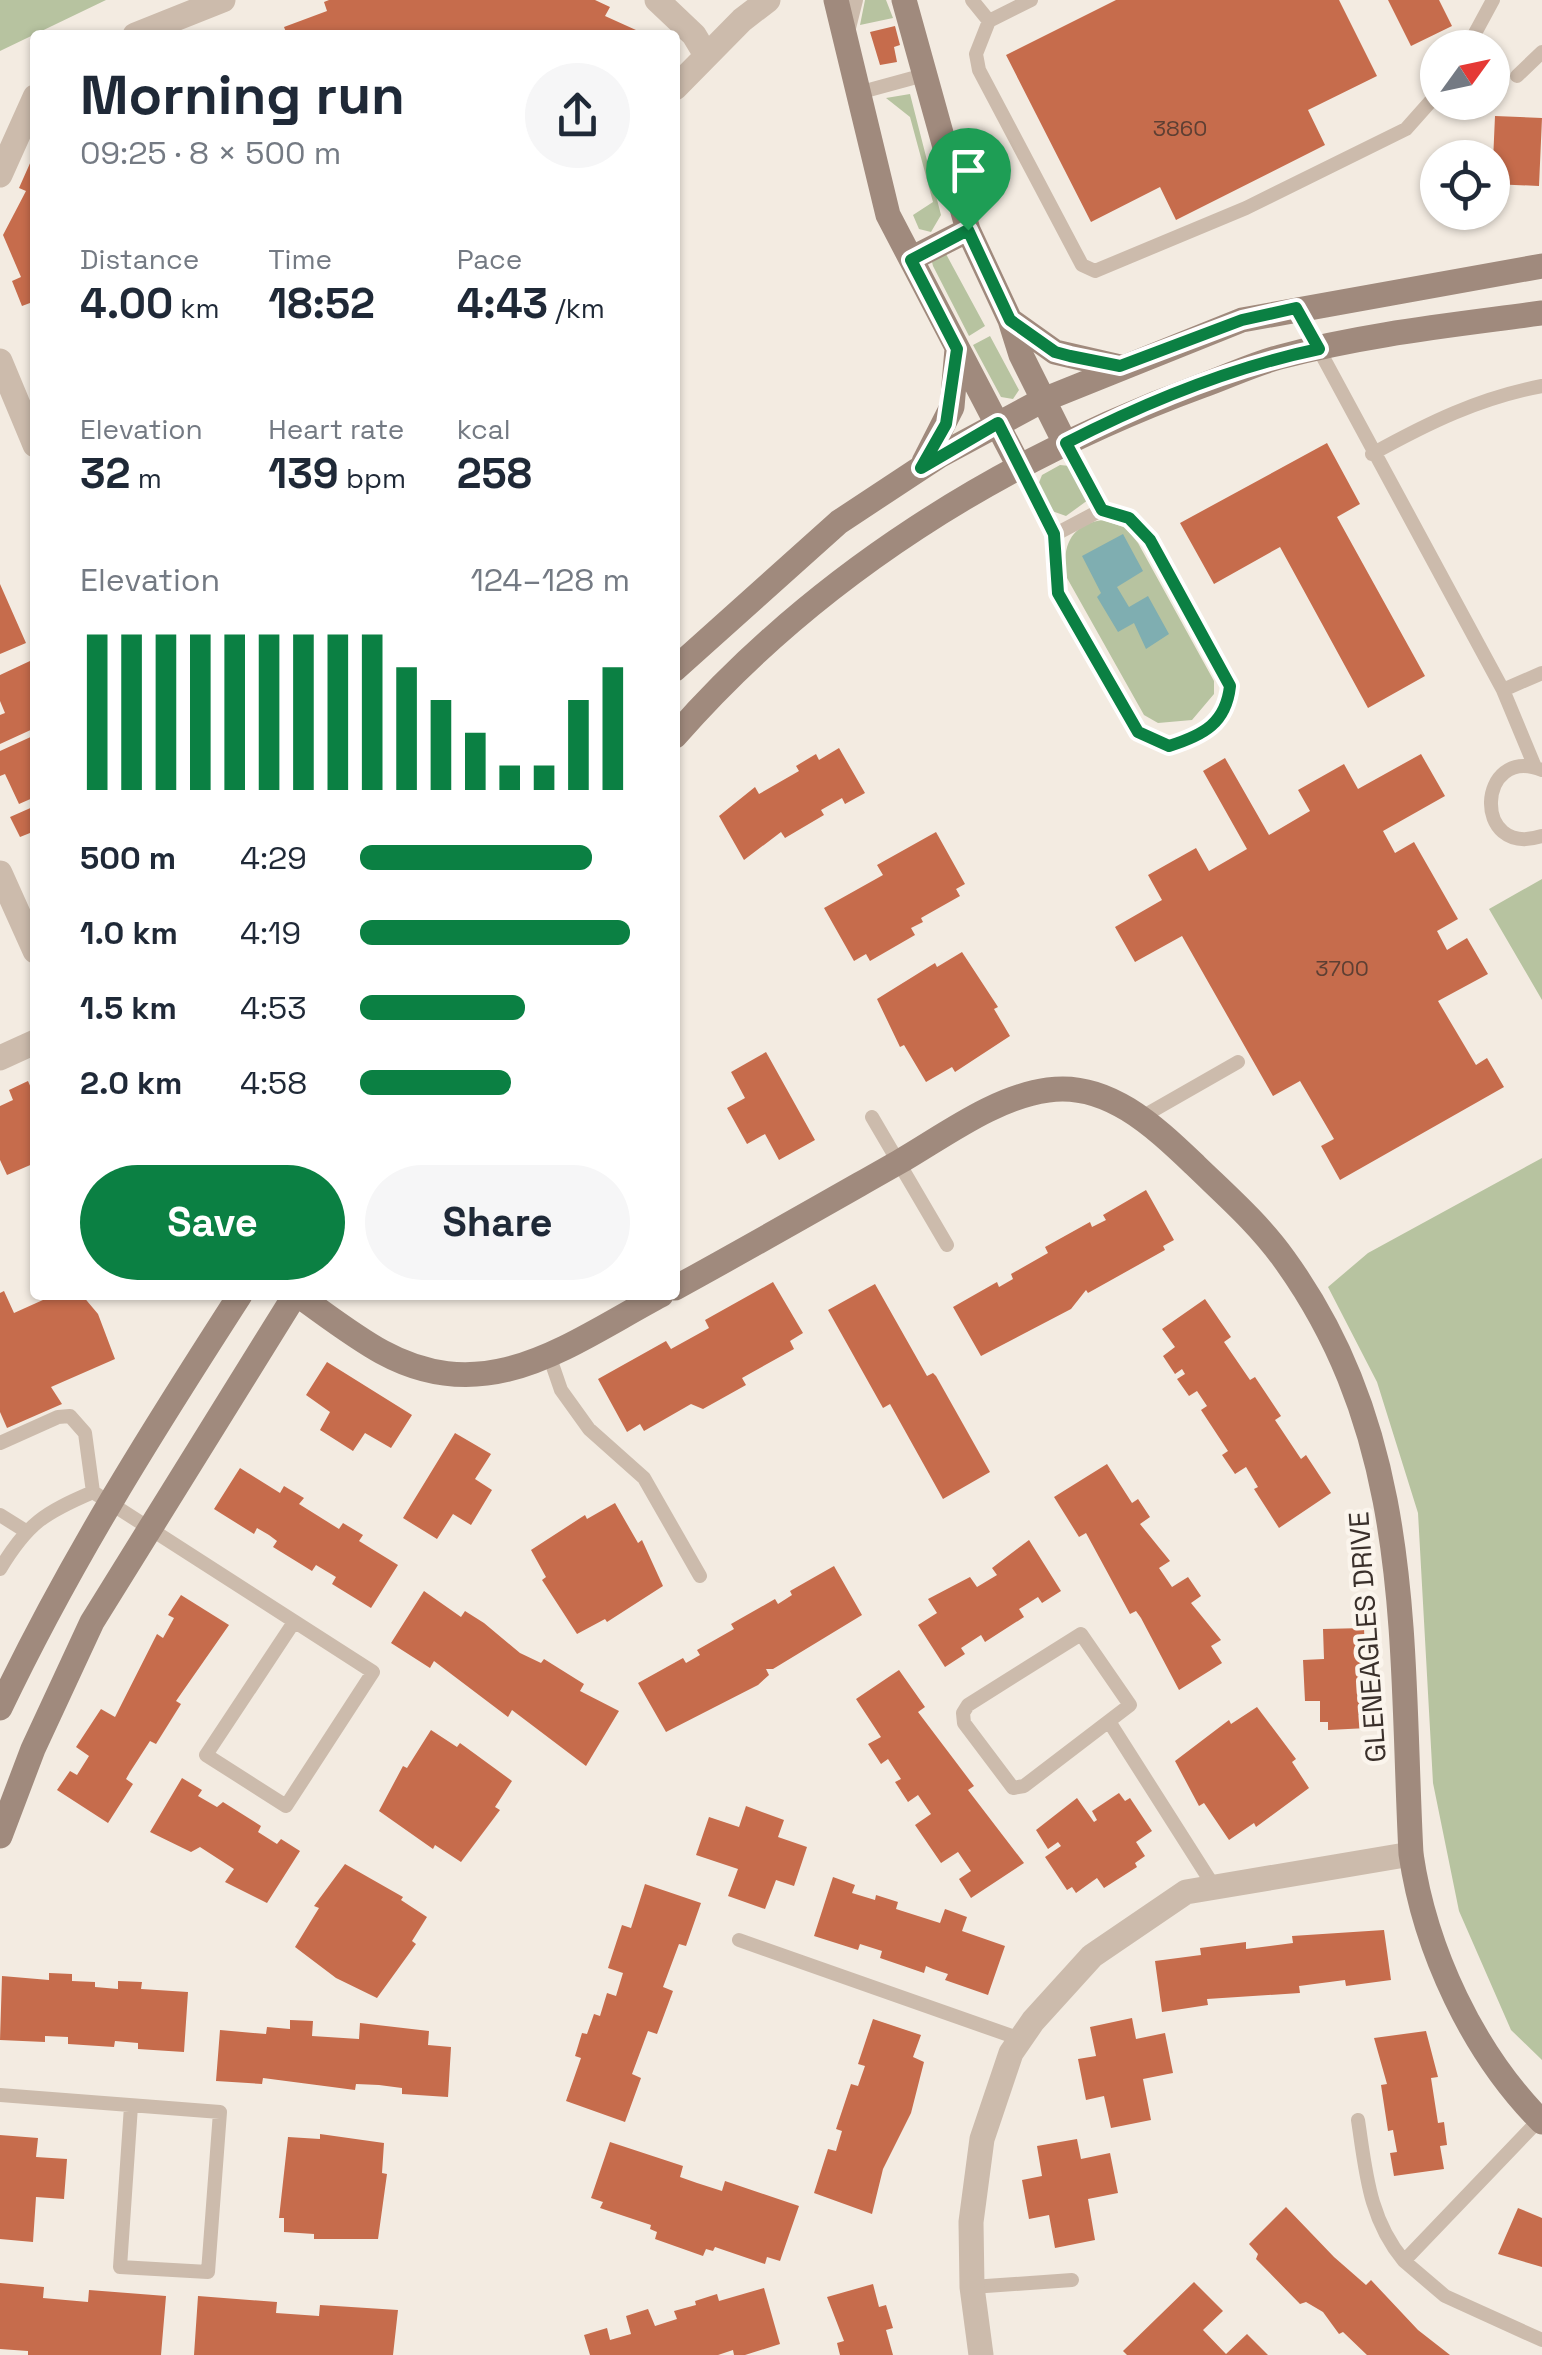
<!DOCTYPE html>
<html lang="en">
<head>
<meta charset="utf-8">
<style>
  :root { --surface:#fff; --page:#f6f6f7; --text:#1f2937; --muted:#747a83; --accent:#0b8043 }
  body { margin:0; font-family:"Space Grotesk",sans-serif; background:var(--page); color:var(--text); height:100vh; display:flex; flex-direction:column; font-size:38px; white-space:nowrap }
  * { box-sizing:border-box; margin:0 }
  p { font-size:32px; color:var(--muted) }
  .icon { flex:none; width:55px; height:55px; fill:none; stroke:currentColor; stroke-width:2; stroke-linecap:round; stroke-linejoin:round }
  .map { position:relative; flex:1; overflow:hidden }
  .details { position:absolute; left:30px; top:30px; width:650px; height:1270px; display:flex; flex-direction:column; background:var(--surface); border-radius:10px; box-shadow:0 2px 8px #0004 }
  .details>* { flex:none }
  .needle { width:65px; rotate:57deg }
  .fabs { position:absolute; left:1420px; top:30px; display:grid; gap:20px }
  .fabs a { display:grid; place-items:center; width:90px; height:90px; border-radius:50%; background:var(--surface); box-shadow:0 2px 8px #0004; font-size:50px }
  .pin { position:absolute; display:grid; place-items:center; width:85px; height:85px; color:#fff; margin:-102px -42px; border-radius:50% 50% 50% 0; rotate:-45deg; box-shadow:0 0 10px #0007 }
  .pin .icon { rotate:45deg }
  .round { display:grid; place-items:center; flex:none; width:105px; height:105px; border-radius:52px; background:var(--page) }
  .overview { display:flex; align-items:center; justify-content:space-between; height:170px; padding:0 50px }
  h1 { font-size:55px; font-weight:700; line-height:75px }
  .stats { display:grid; grid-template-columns:repeat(3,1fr); gap:15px; height:170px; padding:10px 50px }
  .stats div { display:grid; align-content:center }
  .stats b { font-size:42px; font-weight:700 }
  .stats small { font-size:28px; font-weight:400 }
  .stats p { font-size:28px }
  .chart { height:280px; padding:20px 50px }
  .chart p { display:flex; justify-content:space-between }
  .chart svg { width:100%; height:180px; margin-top:10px; stroke:var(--accent); stroke-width:6 }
  .button { display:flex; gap:20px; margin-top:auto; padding:20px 50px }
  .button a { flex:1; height:115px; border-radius:60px; background:var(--accent); color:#fff; font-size:40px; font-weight:700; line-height:115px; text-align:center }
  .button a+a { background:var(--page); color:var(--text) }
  ul { padding:0 50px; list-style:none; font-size:32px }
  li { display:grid; grid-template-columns:160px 120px 1fr; align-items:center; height:75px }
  li i { height:25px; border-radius:12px; background:var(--accent) }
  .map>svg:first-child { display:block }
  .green { fill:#b7c3a0 }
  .water { fill:#7faeb1 }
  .building { fill:#c66c4c }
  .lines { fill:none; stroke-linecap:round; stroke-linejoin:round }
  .lane { stroke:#ccbbac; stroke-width:14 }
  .street { stroke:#ccbbac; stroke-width:25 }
  .secondary { stroke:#a08a7d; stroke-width:25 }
  .route-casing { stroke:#fff; stroke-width:20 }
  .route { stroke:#0b8043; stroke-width:12 }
  .labels { text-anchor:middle; stroke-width:9; stroke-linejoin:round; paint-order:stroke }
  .number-label { font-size:22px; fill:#5d3f33 }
  .street-label { font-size:28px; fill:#3a302b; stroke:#fbf5ed }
</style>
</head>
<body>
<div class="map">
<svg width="1542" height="2355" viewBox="0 0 1542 2355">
  <rect width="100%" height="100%" fill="#f3ebe1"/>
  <path class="green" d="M0 0H106L0 51Z
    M865 0H886L893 18 860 25Z
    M910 94 941 215 931 232 919 229 913 215 933 202 910 117 886 98Z
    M946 254 985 326 969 336 933 266 932 262Z
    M990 336 1019 390 1013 399 1001 397 973 345Z
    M1060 465 1070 466 1088 500 1066 516 1052 511 1038 485 1042 475Z
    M1103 520 1126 528 1138 543 1214 681V694L1192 720 1158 723 1144 715 1067 578C1061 548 1070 524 1103 520Z
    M1542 879V1000L1489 909Z
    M1542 1158V2060L1511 2030 1459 1911 1433 1783 1418 1513 1377 1382 1328 1287 1368 1253Z"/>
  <path class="water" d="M1123 534 1143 571 1117 587 1129 607 1148 596 1169 634 1146 649 1134 623 1118 632 1097 597 1101 593 1082 556Z"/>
  <path class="building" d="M329 0H595L610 7 605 16 647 35H287L284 27 327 11 324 2Z
    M1116 0H1339L1377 76 1308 110 1325 145 1176 220 1160 187 1091 222 1006 55Z
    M1388 0H1439L1452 26 1411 46Z
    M895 26 900 45 894 47 897 62 880 65 870 32Z
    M1495 116 1542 118 1539 186 1492 184Z
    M35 152V315L30 303 22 306 12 281 21 277 3 235 26 191 19 188Z
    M1327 443 1360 504 1337 517 1425 676 1368 708 1280 547 1214 584 1180 523Z
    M0 584 26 643 0 654Z
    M30 661 35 670V728L0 744V715L5 713 0 701V675Z
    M35 735V797L19 804 5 774 0 776V751Z
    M839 748 865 793 845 804 842 798 821 810 824 815 785 838 781 832 744 860 719 816 755 787 759 794 799 771 796 766 816 754 819 760Z
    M1421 754 1445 796 1383 831 1395 853 1414 842 1458 919 1437 931 1447 950 1467 938 1488 974 1438 1001 1476 1065 1487 1058 1504 1087 1340 1180 1321 1146 1334 1139 1300 1081 1273 1096 1182 936 1135 962 1115 927 1162 900 1148 875 1196 848 1209 871 1247 849 1203 771 1225 758 1269 835 1310 811 1298 790 1344 764 1358 789Z
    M35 806V844L30 833 20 837 10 817Z
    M936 832 965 884 956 889 960 896 921 918 923 922 911 928 915 935 870 961 866 954 854 961 824 908 883 875 877 865Z
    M962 952 998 1007 994 1009 1010 1036 955 1072 952 1067 926 1082 904 1045 900 1047 877 999 935 963 937 967Z
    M766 1052 815 1140 779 1160 765 1134 747 1144 727 1108 745 1098 731 1072Z
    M28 1081 35 1097V1163L7 1175 0 1160V1106L13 1100 9 1090Z
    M1146 1190 1174 1240 1163 1246 1165 1250 1088 1293 1086 1290 1071 1309 981 1356 953 1307 997 1282 999 1287 1013 1279 1011 1274 1048 1253 1045 1247 1090 1222 1092 1227 1106 1220 1103 1215Z
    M773 1282 803 1333 790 1341 794 1349 742 1378 746 1385 703 1409 691 1404 644 1431 640 1424 627 1432 598 1379 666 1341 671 1349 709 1328 705 1320Z
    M875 1284 927 1376 933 1373 936 1376 990 1472 943 1499 890 1404 883 1408 828 1310Z
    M4 1291 14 1313 54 1295H82L98 1314 115 1359 51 1387 62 1404 7 1428 0 1412V1293Z
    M1205 1299 1231 1337 1224 1342 1250 1380 1255 1377 1281 1416 1275 1420 1301 1459 1306 1455 1331 1493 1279 1528 1254 1489 1258 1487 1246 1467 1235 1474 1222 1455 1228 1451 1201 1410 1207 1406 1197 1391 1189 1396 1177 1379 1185 1374 1182 1369 1175 1374 1163 1356 1175 1347 1162 1329Z
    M327 1362 412 1415 391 1448 365 1433 353 1451 320 1430 330 1412 306 1395Z
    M455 1433 491 1454 475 1479 492 1490 471 1525 453 1514 437 1539 403 1518Z
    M1107 1464 1132 1503 1138 1499 1150 1517 1140 1524 1170 1561 1159 1568 1172 1587 1188 1577 1201 1596 1191 1603 1221 1640 1211 1646 1222 1663 1179 1690 1141 1618 1136 1611 1130 1614 1086 1533 1079 1537 1054 1497Z
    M240 1468 280 1493 284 1486 304 1498 299 1504 339 1529 343 1523 363 1535 359 1541 398 1565 371 1608 332 1584 336 1577 316 1565 312 1571 273 1547 277 1541 269 1535 257 1528 254 1534 214 1509Z
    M615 1503 638 1543 642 1540 663 1586 607 1622 605 1619 577 1634 542 1580 546 1577 531 1550 585 1515 587 1519Z
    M1029 1540 1061 1591 1042 1603 1038 1597 1019 1609 1024 1617 985 1642 981 1635 961 1648 965 1654 945 1667 918 1625 937 1613 928 1599 970 1577 977 1587 997 1575 992 1568Z
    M834 1566 862 1615 773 1669H766L769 1675 758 1685 666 1732 638 1683 683 1658 686 1663 700 1655 697 1650 734 1629 731 1624 775 1599 778 1604 792 1595 790 1591Z
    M424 1591 461 1617 465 1611 484 1623 520 1653 541 1663 544 1659 584 1684 580 1691 619 1711 586 1766 512 1710 508 1717 434 1661 430 1668 391 1643Z
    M181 1595 229 1625 176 1701 181 1704 156 1744 150 1741 130 1772 126 1779 133 1784 108 1823 57 1790 70 1771 77 1775 89 1756 76 1747 101 1709 115 1717 157 1634 163 1638 174 1618 168 1615Z
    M1364 1628 1368 1728 1328 1730V1722H1320V1701H1305L1303 1660 1324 1659 1323 1629Z
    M899 1670 925 1707 918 1712 974 1786 968 1790 1024 1863 971 1898 959 1879 971 1871 958 1852 941 1863 915 1825 931 1814 918 1795 908 1802 895 1782 901 1779 888 1759 881 1764 868 1744 881 1737 856 1699Z
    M1257 1707 1296 1759 1292 1762 1309 1788 1256 1827 1254 1823 1229 1840 1204 1803 1199 1806 1175 1761 1229 1720 1231 1724Z
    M431 1730 457 1747 460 1743 512 1781 495 1807 500 1810 461 1862 435 1845 433 1849 379 1811 403 1766 407 1768Z
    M182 1778 202 1790 198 1796 217 1807 223 1802 261 1826 258 1832 277 1844 281 1839 300 1851 267 1903 225 1882 234 1869 200 1847 191 1852 150 1832Z
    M1119 1793 1125 1801 1130 1798 1152 1831 1136 1842 1145 1856 1135 1863 1137 1867 1104 1888 1097 1878 1076 1893 1072 1887 1067 1890 1045 1857 1061 1846 1058 1842 1048 1849 1036 1830 1077 1798 1094 1822 1097 1820 1092 1811Z
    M746 1806 784 1820 778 1837 807 1847 794 1886 776 1880 765 1909 728 1896 738 1869 696 1855 709 1817 739 1827Z
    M345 1864 403 1897 401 1900 427 1917 412 1941 416 1944 377 1998 336 1978 295 1947 319 1908 314 1906Z
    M833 1877 855 1885 852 1893 875 1900 876 1895 898 1902 896 1909 940 1923 945 1909 967 1917 962 1931 1005 1946 988 1995 945 1980 948 1974 933 1969 926 1966 924 1973 880 1958 882 1951 860 1944 858 1950 814 1936Z
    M645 1884 701 1903 686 1946 679 1944 663 1987 673 1991 657 2034 648 2031 632 2074 641 2078 625 2122 566 2101 581 2058 575 2056 582 2033 587 2034 594 2014 600 2016 607 1993 616 1996 623 1973 608 1968 622 1925 631 1928Z
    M1384 1930 1391 1980 1346 1986 1345 1980 1299 1986 1300 1993 1207 1999 1208 2005 1162 2012 1155 1961 1201 1955 1200 1948 1246 1942V1949L1293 1943 1292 1936Z
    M49 1973 72 1974V1981L95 1982V1987L118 1989V1981L142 1982 141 1989 188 1992 184 2052 138 2049V2043L115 2041 114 2047 68 2044V2037L45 2036V2042L0 2040 2 1976 49 1980Z
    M1132 2018 1136 2039 1165 2033 1173 2073 1143 2079 1151 2120 1111 2128 1104 2096 1086 2100 1078 2059 1096 2056 1090 2027Z
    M873 2019 921 2035 913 2057 924 2062 911 2113 883 2169 872 2214 814 2193 828 2149 836 2151 842 2131 836 2129 851 2084 858 2086 865 2066 858 2064Z
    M290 2020 313 2021 312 2036 359 2039 360 2023 429 2031 428 2045 451 2047 448 2097 402 2094V2088L379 2085 356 2084 355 2090 263 2078 262 2084 216 2081 220 2030 266 2034 267 2027 290 2029Z
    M1426 2031 1438 2077 1431 2078 1438 2123 1444 2122 1447 2145 1440 2146 1444 2169 1394 2176 1390 2153 1397 2152 1393 2130 1388 2131 1381 2085 1387 2084 1374 2038Z
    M320 2134 384 2143 382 2173 387 2174 378 2239H314V2234L284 2232V2218H279L288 2137 320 2139Z
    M0 2135 38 2138 36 2157 67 2159 64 2199 36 2197 33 2242 0 2239Z
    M1077 2139 1081 2159 1110 2153 1118 2193 1088 2199 1095 2240 1055 2248 1049 2215 1029 2219 1022 2180 1042 2176 1037 2146Z
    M610 2142 683 2166 680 2177 697 2183 722 2191 725 2181 799 2206 780 2261 767 2257 765 2264 715 2247 713 2251 706 2249 703 2256 655 2239 657 2232 650 2229 651 2225 600 2208 603 2202 591 2198Z
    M1286 2207 1334 2257 1366 2285 1371 2280 1418 2330 1450 2355H1367L1343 2332 1339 2334 1323 2312 1306 2302 1300 2304 1256 2259 1258 2254 1249 2244Z
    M1518 2208 1542 2218V2267L1498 2254Z
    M1194 2282 1223 2311 1203 2330 1226 2354 1247 2334 1268 2355H1127L1123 2351Z
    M0 2283 44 2287 43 2298 88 2302 89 2290 166 2296 161 2355H28V2351L0 2349Z
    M873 2284 879 2307 886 2305 893 2328 886 2330 893 2355H840L837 2343 844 2341 827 2297Z
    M764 2288 780 2344 745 2355H734L733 2350 718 2355H590L584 2335 607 2328 610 2340 631 2334 626 2316 648 2309 655 2326 677 2319 674 2311 696 2305 695 2301 717 2294 719 2301Z
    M198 2296 277 2302 276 2313 319 2316 320 2305 398 2310 393 2355H194Z"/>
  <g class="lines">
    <path class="lane" d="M972 0 989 21
      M1031 0 989 21 976 54 979 70 1082 265 1095 271 1246 208 1406 129 1438 93
      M849 28 856 0
      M1467 48 1493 0
      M1517 76 1542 52
      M858 93 924 75
      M1297 309 1503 690 1542 673
      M1372 454C1428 423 1479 398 1542 386
      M1020 468 1054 535 1057 593 1138 731 1169 746C1204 735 1226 723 1230 686L1150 541 1129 519 1101 510 1065 443
      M1054 535 1101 510
      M1503 690 1535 767
      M1542 770C1477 744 1471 859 1542 836
      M872 1117 947 1245
      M1140 1118 1238 1062
      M550 1358 561 1390 589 1429 644 1478 700 1576
      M0 1443 58 1417 70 1416 85 1433 93 1492C186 1552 279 1612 373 1672L286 1806 206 1755 294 1622
      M0 1515 24 1530
      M0 1569C28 1523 44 1513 93 1492
      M1081 1634 1130 1705 1024 1786 1013 1788 964 1723 963 1713 968 1705Z
      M1110 1723 1213 1885
      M739 1940 1020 2039
      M0 2095 220 2112 208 2272 120 2267 131 2106
      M1358 2120C1366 2173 1369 2219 1404 2261
      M1539 2120 1404 2261 1445 2296 1542 2340
      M972 2287 1072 2280"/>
    <path class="street" d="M657 0 694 35 706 55
      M135 35 223 0
      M675 88 742 20 768 0
      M0 175 35 97
      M0 361 35 445
      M0 873 35 951
      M0 1058 35 1042
      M981 2355 972 2287 971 2222 982 2139 1011 2053 1033 2021 1092 1956 1186 1892 1411 1854"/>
    <path class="secondary" d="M836 0 888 215 1020 468
      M904 0 968 230 1010 320 1021 355 1065 443
      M911 259 968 230
      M1010 320 1055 352 1120 367
      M924 462 952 407 957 349
      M675 669 839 522 939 456 1043 400 1242 320 1542 266
      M675 736C816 575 1002 459 1201 386 1227 377 1253 364 1280 357 1365 334 1454 325 1542 313
      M675 1288C750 1247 825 1204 899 1162 944 1136 995 1097 1048 1090 1108 1081 1156 1128 1196 1166 1227 1196 1259 1224 1284 1259 1415 1440 1400 1643 1411 1854 1425 1950 1473 2053 1542 2122
      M298 1295C325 1314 353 1336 382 1352 488 1410 569 1344 661 1295
      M0 1708C69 1563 153 1430 240 1295
      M0 1836 33 1749 92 1622 295 1295"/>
  </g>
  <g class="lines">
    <g class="route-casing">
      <path id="route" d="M968 230 1010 320 1055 352 1070 356 1120 366 1242 320 1296 308 1319 349C1232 367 1144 403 1066 443L1102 510 1129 518 1150 540 1230 686C1226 723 1204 735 1169 746L1138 732 1058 593 1054 534 998 423 921 468 946 424 957 349 911 260Z"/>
    </g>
    <use href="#route" class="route"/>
  </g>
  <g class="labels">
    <g class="number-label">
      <text x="1180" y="136">3860</text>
      <text x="1342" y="976">3700</text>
    </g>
    <g class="street-label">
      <text transform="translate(1367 1637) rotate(-94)" y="10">GLENEAGLES DRIVE</text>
    </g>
  </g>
</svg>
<div class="fabs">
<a><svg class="needle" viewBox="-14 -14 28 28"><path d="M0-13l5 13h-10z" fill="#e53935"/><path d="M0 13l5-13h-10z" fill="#747a83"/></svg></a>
<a><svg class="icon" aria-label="locate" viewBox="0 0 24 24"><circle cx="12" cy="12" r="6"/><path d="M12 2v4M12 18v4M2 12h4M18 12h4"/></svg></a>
</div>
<div class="pin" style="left:968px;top:230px;background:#1e9e55"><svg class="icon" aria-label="arrive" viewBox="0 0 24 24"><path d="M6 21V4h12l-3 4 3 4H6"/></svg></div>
<section class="details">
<div class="overview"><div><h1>Morning run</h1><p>09:25 · 8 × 500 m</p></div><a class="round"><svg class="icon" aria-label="share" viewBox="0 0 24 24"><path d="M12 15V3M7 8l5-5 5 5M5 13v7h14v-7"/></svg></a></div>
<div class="stats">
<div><p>Distance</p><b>4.00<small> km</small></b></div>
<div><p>Time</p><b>18:52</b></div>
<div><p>Pace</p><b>4:43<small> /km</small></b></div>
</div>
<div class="stats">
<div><p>Elevation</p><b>32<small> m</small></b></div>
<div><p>Heart rate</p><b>139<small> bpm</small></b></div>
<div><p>kcal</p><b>258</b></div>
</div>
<div class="chart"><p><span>Elevation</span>124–128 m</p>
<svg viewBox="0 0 160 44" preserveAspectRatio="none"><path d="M5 44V6M15 44V6M25 44V6M35 44V6M45 44V6M55 44V6M65 44V6M75 44V6M85 44V6M95 44V14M105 44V22M115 44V30M125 44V38M135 44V38M145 44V22M155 44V14"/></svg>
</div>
<ul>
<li><b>500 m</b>4:29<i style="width:86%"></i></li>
<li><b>1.0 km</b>4:19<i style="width:100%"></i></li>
<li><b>1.5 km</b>4:53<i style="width:61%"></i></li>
<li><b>2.0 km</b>4:58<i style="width:56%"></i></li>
</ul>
<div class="button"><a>Save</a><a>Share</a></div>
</section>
</div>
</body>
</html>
